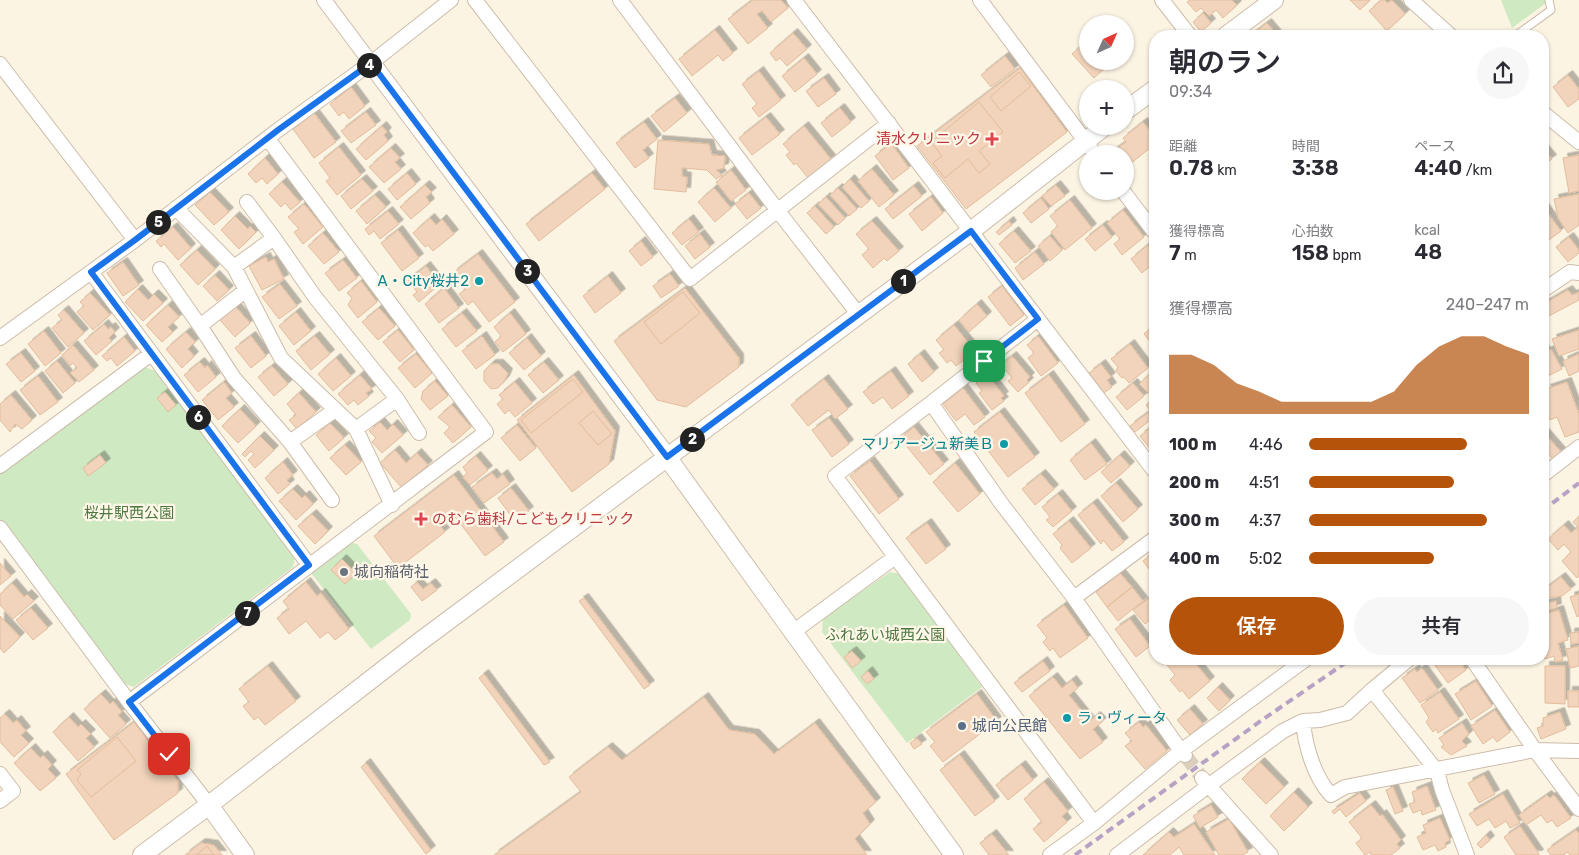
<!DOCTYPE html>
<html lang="ja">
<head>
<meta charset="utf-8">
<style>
  :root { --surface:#fff; --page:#f7f7f7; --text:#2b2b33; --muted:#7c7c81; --accent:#b45309 }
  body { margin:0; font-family:Rubik,"Noto Sans JP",sans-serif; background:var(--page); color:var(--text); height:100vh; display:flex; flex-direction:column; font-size:19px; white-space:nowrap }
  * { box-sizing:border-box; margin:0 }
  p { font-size:16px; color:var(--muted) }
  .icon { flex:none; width:28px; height:28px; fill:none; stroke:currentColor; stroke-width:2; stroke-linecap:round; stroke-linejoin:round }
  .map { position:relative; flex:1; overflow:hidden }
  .panel { position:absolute; left:1149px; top:30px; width:400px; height:635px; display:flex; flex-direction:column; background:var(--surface); border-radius:20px; box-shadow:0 1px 4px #0004 }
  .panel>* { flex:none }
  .needle { width:32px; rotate:45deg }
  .controls { position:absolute; left:1079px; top:15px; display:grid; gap:10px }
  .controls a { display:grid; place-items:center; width:55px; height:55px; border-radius:50%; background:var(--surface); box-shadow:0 1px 4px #0004; font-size:25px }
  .pin { position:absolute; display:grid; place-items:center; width:42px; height:42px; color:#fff; margin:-21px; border-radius:10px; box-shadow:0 2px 8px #0006 }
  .km { position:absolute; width:25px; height:25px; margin:-12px; border-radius:50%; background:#222; color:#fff; font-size:14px; line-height:25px; text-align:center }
  .round { display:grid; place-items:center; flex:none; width:52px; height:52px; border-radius:26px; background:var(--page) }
  .headline { display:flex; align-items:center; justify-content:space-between; height:85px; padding:0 20px }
  h1 { font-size:28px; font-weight:600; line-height:38px }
  .figures { display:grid; grid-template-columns:repeat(3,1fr); gap:8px; height:85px; padding:5px 20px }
  .figures div { display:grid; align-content:center }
  .figures b { font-size:21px; font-weight:600 }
  .figures small { font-size:14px; font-weight:400 }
  .figures p { font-size:14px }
  .chart { height:140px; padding:10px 20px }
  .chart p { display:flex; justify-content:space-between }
  .chart svg { width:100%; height:90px; margin-top:5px; fill:var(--accent); opacity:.7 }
  .action { display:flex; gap:10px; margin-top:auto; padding:10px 20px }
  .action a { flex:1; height:58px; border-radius:30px; background:var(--accent); color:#fff; font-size:20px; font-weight:600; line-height:58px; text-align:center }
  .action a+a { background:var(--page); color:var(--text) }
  ul { padding:0 20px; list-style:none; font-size:16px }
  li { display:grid; grid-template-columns:80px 60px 1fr; align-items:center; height:38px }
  li i { height:12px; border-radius:6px; background:var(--accent) }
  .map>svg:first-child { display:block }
  .green { fill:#cfe9c2 }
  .building { fill:#f1d4bb; stroke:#e3bc9b; filter:url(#shadow) }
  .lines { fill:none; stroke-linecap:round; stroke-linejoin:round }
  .minor-tunnel { stroke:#dacebc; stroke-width:14; stroke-dasharray:14 7; stroke-linecap:butt }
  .service-casing { stroke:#cdbcaa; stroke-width:9 }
  .minor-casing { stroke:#cdbcaa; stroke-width:16 }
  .tertiary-casing { stroke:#cdbcaa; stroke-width:20 }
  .service { stroke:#fff; stroke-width:7 }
  .minor { stroke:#fff; stroke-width:14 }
  .tertiary { stroke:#fff; stroke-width:18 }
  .rail { stroke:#b7a2c5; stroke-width:4; stroke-dasharray:8 5; stroke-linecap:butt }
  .route-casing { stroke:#fff; stroke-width:10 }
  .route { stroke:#1a73e8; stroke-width:6 }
  .health-dot { fill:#e0444e; stroke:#fff8e9; stroke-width:2 }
  .culture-dot { fill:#0f9aa8; stroke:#fff8e9; stroke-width:2 }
  .worship-dot { fill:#6b7280; stroke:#fff8e9; stroke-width:2 }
  .service-dot { fill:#5c6f8a; stroke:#fff8e9; stroke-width:2 }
  .labels { text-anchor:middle; stroke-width:4.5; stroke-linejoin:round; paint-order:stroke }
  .health-label { font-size:15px; fill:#be3a42; stroke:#fff8e9; text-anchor:end }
  .culture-label { font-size:15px; fill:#0d838f; stroke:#fff8e9; text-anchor:end }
  .park-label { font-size:15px; fill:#4e7942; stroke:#fff8e9 }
  .worship-label { font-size:15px; fill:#5b616d; stroke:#fff8e9; text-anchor:start }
  .service-label { font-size:15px; fill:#4e5e75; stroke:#fff8e9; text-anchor:start }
</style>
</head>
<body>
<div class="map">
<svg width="1579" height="855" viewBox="0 0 1579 855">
  <defs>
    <filter id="shadow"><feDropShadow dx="4.5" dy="-4.5" stdDeviation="0" flood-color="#0004"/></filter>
  </defs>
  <rect width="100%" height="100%" fill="#fcf4e3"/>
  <path class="green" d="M1501 0H1545L1546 3 1512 28Z
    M142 366 155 371 160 377 295 558 293 567 134 687 125 684 0 519V474Z
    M352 543 357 544 411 614 410 620 371 649 311 573Z
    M890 572 900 574 982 687 907 743 822 632 823 618Z"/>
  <path class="building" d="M753 0H781L788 8 771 22 762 11 757 14 768 28 748 44 728 19Z
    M1190 0H1232L1237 5 1223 18 1216 10 1209 16 1201 8 1196 12 1187 2Z
    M1350 0H1370L1360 10Z
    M1381 0H1385L1387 3 1392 0 1405 14 1387 31 1369 11Z
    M1203 13 1211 23 1201 32 1193 22Z
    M1267 23 1278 36H1250Z
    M715 30 733 53 723 61 718 55 692 76 679 59Z
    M793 33 807 49 787 66 780 58 776 61 770 53Z
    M1083 44 1088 49V61H1099L1105 68 1094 78 1072 54Z
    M1005 56 1015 69 991 87 981 75Z
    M804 58 817 74 795 92 782 76Z
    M1020 68 1067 132 966 209 917 146Z
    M759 71 781 100 759 117 752 108 757 104 742 84Z
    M1019 72 1031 86 1001 111 990 97Z
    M1568 75 1579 89V99L1568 107 1553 87Z
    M824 78 836 94 818 107 806 91Z
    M351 87 365 106 349 119 344 112 339 116 330 104Z
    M675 98 687 113 664 132 651 116Z
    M979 102 1003 132 979 151 990 164 979 173 968 159 945 178 933 163 942 156 931 142Z
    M840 108 851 122 832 137 821 123Z
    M366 112 376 125 351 143 341 131Z
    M314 113 336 142 314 158 293 129Z
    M766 117 780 134 752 155 739 138Z
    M644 122 657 139 643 150 649 158 635 168 616 143Z
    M1143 122 1155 137V144L1125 168V154L1112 152 1126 142 1123 138Z
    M382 126 387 132 384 135 388 141 366 160 356 149Z
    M804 126 831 159 808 178 796 163 794 165 786 155 790 152 783 144Z
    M658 140 709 144 712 155 725 156 724 168 716 170 722 175 716 179 707 170 682 168V176L687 177 686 192 654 189Z
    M891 143 909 168 893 180 875 156Z
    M339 147 361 175 337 195 326 181 330 178 319 163Z
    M1542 147 1552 159 1542 166Z
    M391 148 400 158 395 162 401 169 384 183 369 167Z
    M1579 155V191L1569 193 1563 158Z
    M265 158 278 174 267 184 262 178 256 183 248 174Z
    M872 169 894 195 879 207 858 181Z
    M731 170 746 190 731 201 716 182Z
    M407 173 416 184 397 200 388 189Z
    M592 173 605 189 539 241 526 224Z
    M362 179 373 191 351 209 341 196Z
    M850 179 869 201 861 208 842 187Z
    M282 182 300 202 291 210 285 203 281 207 269 194Z
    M425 185 432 192 426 197 430 203 411 219 400 207Z
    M1056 185 1065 196 1051 206 1042 196Z
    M914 186 922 196 893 219 885 209Z
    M714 188 731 208 715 222 698 202Z
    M838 188 857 209 849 216 830 195Z
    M210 192 229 212 214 225 195 205Z
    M749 193 761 208 747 219 735 204Z
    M1579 194V225L1568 233 1558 218 1554 199Z
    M375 195 386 207 367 224 356 211Z
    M826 197 845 218 838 225 818 204Z
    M931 197 943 213 922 231 909 214Z
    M1041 198 1049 209 1031 223 1023 213Z
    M1070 200 1092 228 1065 250 1051 232 1058 226 1050 216Z
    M304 204 323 227 303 244 294 232 299 229 288 217Z
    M1542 205 1561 231 1542 245Z
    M815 206 834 227 826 234 807 213Z
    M1123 210 1144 237 1122 255 1114 244 1120 239 1107 223Z
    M388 211 399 224 380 239 374 231 369 235 365 229Z
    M235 216 248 229 250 226 256 232 239 249 221 230Z
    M430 218 436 225 442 219 454 234 433 251 428 245 425 247 413 233Z
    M689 219 699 232 682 245 672 233Z
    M872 221 899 251 887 261 884 258 873 268 862 255 869 249 856 234Z
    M1009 221 1012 225 999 235 996 232Z
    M1103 225 1112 237 1095 251 1085 239Z
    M173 227 191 248 178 260 164 244 161 247 156 241Z
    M398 230 419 258 402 271 381 243Z
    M1014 231 1031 251 1015 263 999 244Z
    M323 233 339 252 324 264 308 246Z
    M700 234 710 247 695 259 685 246Z
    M1050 236 1062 250 1050 261 1038 246Z
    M1569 237 1579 250V253L1568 262 1556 247Z
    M641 241 653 257 641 266 629 251Z
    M1148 245 1155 253V262L1142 273 1131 259Z
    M197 250 215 269 198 285 180 265Z
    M1035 252 1044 264 1023 280 1015 268Z
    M478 254 515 302 489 322 473 301 468 305 459 294 466 289 453 273Z
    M266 257 268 262 274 259 284 279 262 290 249 266Z
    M343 260 357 278 339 291 325 273Z
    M123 262 139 285 123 296 107 273Z
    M426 266 440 284 419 302 413 295 417 292 408 280Z
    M670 274 679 286 661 298 653 286Z
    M215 275 229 290 217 301 203 286Z
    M608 276 621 293 595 313 583 296Z
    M361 281 377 302 358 318 348 305 352 298 347 293Z
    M280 284 297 306 279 319 262 297Z
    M1002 286 1024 315 1010 326 988 297Z
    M444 288 459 308 439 323 425 304Z
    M685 288 739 358V367L686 407 657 400 614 341Z
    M138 289 148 300 154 294 163 303 143 321 125 302Z
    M1568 290 1572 295 1579 292V300L1545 318 1542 314V305Z
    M683 292 700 313 661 344 644 322Z
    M90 293 110 315 93 330 77 312 84 306 80 302Z
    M977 304 987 316 969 332 959 320Z
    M168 305 179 317 168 327 173 332 162 342 146 325Z
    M235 306 250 323 235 337 220 320Z
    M379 308 395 326 378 340 362 322Z
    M64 310 84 333 68 347 52 328 62 320 58 315Z
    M296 312 311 331 294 345 279 326Z
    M462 313 477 331 456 347 442 329Z
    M510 313 526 334 503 352 495 342 501 336 494 327Z
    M104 324 108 329 111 327 115 332 109 338 112 341 96 355 84 341Z
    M1155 324V348L1144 334Z
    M954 325 975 351 956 366 951 360 947 363 939 353 944 350 936 340Z
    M398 330 414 350 400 362 383 342Z
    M1579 330V349L1559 356 1552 339Z
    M44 331 61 353 45 366 28 344Z
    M186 332 195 342 188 349 194 356 182 368 166 349Z
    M251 336 266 356 251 368 235 348Z
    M315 336 330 354 311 370 296 351Z
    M482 336 495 355 476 369 462 351Z
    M1038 336 1058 363 1041 376 1028 358 1034 353 1027 345Z
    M124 337 135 351 117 366 111 358 107 361 102 356Z
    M527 338 541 356 524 370 509 353Z
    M1130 344 1148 368 1129 383 1124 377 1122 378 1116 371 1118 367 1111 359Z
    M73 345 94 370 79 382 70 373 77 368 73 363 70 366 62 355Z
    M1542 346 1546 352 1551 349 1562 369 1542 379Z
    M21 353 35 371 21 382 6 364Z
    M416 354 432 373 415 388 398 368Z
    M920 354 934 372 922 382 908 364Z
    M1579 354V371L1569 376 1563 361Z
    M1012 356 1030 377 1027 380 1029 382 1018 392 1008 381 1012 378 1001 365Z
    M336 358 351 376 333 391 318 374Z
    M57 361 75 383 63 393 45 371Z
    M200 362 205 368 207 365 216 377 198 392 184 375Z
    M544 362 559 380 543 393 528 375Z
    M491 364H499L508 373 505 380 498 388 491 389 484 381V371Z
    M1101 364 1111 377 1107 380 1112 387 1104 393 1089 373Z
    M272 366 288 384 274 396 258 377Z
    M891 371 909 396 892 409 883 397 873 404 863 392Z
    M1153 371 1155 373V410L1152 413 1146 405 1153 398 1139 384Z
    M987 374 1004 396 1001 398 1004 401 992 410 979 393 982 391 976 383Z
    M360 375 372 389 366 393 369 396 358 405 354 400 348 405 338 394Z
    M574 375 615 431 609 464 572 492 517 420Z
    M1049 375 1085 424 1061 442 1025 393Z
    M38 376 58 402 40 415 20 390Z
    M573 379 583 392 531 433 521 420Z
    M824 379 848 409 835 419 829 410 808 426 791 405Z
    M435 381 448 396 430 410 421 399 423 391Z
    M224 382 232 393 226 398 234 407 218 420 202 400Z
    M515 382 532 403 515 417 509 410 505 414 497 404 503 399 499 395Z
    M1567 382 1579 414V432L1565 437 1557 417 1550 420 1542 400 1549 397 1546 389Z
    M1133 383 1144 396 1127 410 1116 397Z
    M963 388 985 417 974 425 965 414 956 421 943 404Z
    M165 392 176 405 168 412 157 398Z
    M299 393 316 412 297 429 289 420 296 415 287 404Z
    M11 395 32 420 22 429 15 424 10 432 0 420V404Z
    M452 405 471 427 453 443 444 433 450 427 438 417Z
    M240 409 256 426 238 443 222 426Z
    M593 411 612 434 598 445 579 423Z
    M1000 412 1035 457 1008 477 974 432Z
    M1149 412 1153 418 1135 432 1130 426Z
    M829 418 849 444 832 457 812 430Z
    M380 422 387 430 393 424 403 435 382 453 372 442 376 438 369 431Z
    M330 423 344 438 329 451 316 435Z
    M1155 424V455L1140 436Z
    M517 425 536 448 520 461 501 438Z
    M914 427 944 464 930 475 900 438Z
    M1542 430 1561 452 1553 459 1542 448Z
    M260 436 274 450 255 468 248 460 254 454 251 451 245 457 242 454Z
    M1091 443 1107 464 1085 480 1070 460Z
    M345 445 361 462 346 475 330 458Z
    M395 450 406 463 417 453 428 465 402 488 380 463Z
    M100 455 106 463 88 476 83 468Z
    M1120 455 1130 466 1111 483 1101 472Z
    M476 456 488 470 470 485 463 477 467 473 463 467Z
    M870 461 899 499 879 514 850 476Z
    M283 462 293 475 287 480 290 484 278 494 265 478Z
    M955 463 980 494 958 512 933 482Z
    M492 473 497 479 503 474 510 484 484 503 472 487Z
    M1041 474 1054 489 1035 505 1022 489Z
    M454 475 504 542 485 556 453 514 439 525 445 532 398 568 374 536Z
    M1116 483 1138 509 1123 522 1101 496Z
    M511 488 529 511 522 516 518 511 511 516 498 498Z
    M293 489 302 498 305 495 313 504 296 520 279 501Z
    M1058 494 1072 511 1053 527 1046 520 1050 517 1042 507Z
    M1093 503 1124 542 1112 551 1103 540 1101 544 1078 515Z
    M312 514 328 531 315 544 298 526Z
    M1579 516V576L1577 578 1562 561 1571 552 1564 544 1558 550 1548 539 1564 525 1571 533 1578 527 1573 522Z
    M1069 521 1091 548 1072 563 1060 548 1062 545 1053 534Z
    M927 523 946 549 926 564 906 538Z
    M1155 551V577L1143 561Z
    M342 559 356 573 345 584 331 570Z
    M0 563 11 576 0 585Z
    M1120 573 1132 587 1107 607 1096 592Z
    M1561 577 1571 589 1562 596 1547 598 1545 589Z
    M306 582 317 596 321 593 349 629 335 640 328 632 320 638 306 621 289 634 277 618 289 609 283 601Z
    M417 582 423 589 431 583 437 590 422 601 411 587Z
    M12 583 24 597 27 594 34 601 13 619 0 605V594Z
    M1132 587 1143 601 1118 621 1107 607Z
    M1579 594V616L1577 617 1570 597Z
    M1152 596 1155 600V616L1145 624 1133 610Z
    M584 598 650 685 644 689 579 601Z
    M1556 601 1557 608 1545 611 1544 604Z
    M1064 605 1088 638 1060 658 1053 648 1050 651 1043 642 1047 638 1037 625Z
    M31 608 48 628 33 640 16 620Z
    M1559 610 1568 640 1558 643 1563 660 1555 662 1554 656 1545 659 1542 649V641L1545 638 1542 628V615Z
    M0 616 20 637 4 653 0 648Z
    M1130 619 1150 646 1136 657 1115 629Z
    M1579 632V643L1571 644 1570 633Z
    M1579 646V666L1570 668 1566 649Z
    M852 651 861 661 852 668 844 657Z
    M1175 659H1192L1210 681 1189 699 1182 690 1180 692 1170 680 1175 675 1167 665Z
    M1433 659H1458L1466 670 1448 683 1431 660Z
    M1043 661 1050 671 1022 692 1014 683Z
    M268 666 296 701 265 725 258 717 254 720 243 706 249 702 239 689Z
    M1545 666H1565V704L1545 703Z
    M1422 668 1438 690 1420 703 1402 678 1415 669 1417 672Z
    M868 671 874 679 867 684 861 677Z
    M484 674 550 762 544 765 479 678Z
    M1053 677 1062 688 1072 680 1078 688 1069 695 1090 721 1096 716 1102 722 1093 729 1103 742 1080 759 1029 696Z
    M1476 681 1492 706 1471 720 1455 694Z
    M1218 687 1230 700 1219 711 1207 698Z
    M1568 691H1579V707H1568Z
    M1440 692 1459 719 1438 733 1436 729 1433 732 1426 722 1429 718 1421 705Z
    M101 694 110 704 113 701 122 712 118 715 126 724 110 738 84 709Z
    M977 694 997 721 943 762 930 746 935 742 926 732Z
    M704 697 729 730 755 734 774 754 815 723 876 802 863 813 870 824 855 839 867 855H494L581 792 569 777 608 747 622 760Z
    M1190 709 1203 724 1190 735 1177 720Z
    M1495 710 1510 732 1497 742 1493 737 1483 744 1471 726Z
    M1560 712 1566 729 1541 739 1537 728 1543 726V718Z
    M5 714 13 723 17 720 26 731 21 735 29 743 14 757 0 742V718Z
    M69 717 78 727 81 724 91 734 86 738 94 747 78 761 53 732Z
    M134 722 178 781V793L114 840 66 774Z
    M1139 722 1143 727 1146 725 1167 751 1145 769 1125 746 1132 741 1125 733Z
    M1462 723 1469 734 1462 741 1467 746 1451 755 1441 747 1444 745 1439 738Z
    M117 737 136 761 91 797 77 780 81 774 77 770Z
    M917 738 922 744 914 749 910 743Z
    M31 748 40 758 43 755 52 765 48 769 56 778 40 791 14 763Z
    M960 755 995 801 975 816 940 770Z
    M1260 762 1284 787 1266 804 1242 779Z
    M366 763 431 850 426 854 361 767Z
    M1021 765 1033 780 1008 800 996 785Z
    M1484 775 1495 794 1479 803 1468 783Z
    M1044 782 1068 811 1062 816 1067 822 1044 842 1033 829 1042 822 1024 799Z
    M1427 786 1436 810 1422 815 1421 810 1413 813 1409 804 1415 802 1412 792Z
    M1393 787 1403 811 1395 814 1386 790Z
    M1294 792 1308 807 1284 831 1270 816Z
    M1360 793 1366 801 1346 817 1340 809 1334 814 1332 811Z
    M1503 794 1520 823 1510 828 1506 821 1495 828 1489 819 1477 826 1469 814Z
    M1547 795 1550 798 1554 795 1571 818 1557 827 1552 820 1547 823 1541 815 1526 825 1519 815Z
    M1211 805 1218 817 1200 828 1193 816Z
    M1371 805 1380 816 1382 814 1401 840 1397 844 1400 848 1391 855H1371L1370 852 1365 855 1356 843 1362 838 1349 822Z
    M1440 818 1450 840 1445 843 1446 847 1438 851 1435 845 1423 850 1417 837 1426 833 1423 825Z
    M1229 819 1248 852 1242 855H1219L1206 832Z
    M1194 824 1215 855H1184L1179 847 1170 855H1143L1169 832 1174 837Z
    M1520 826 1539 854 1537 855H1516L1504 837Z
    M1576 830 1579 833V855H1570L1568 852 1563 855H1551L1547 850Z
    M992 834 1009 855H989L980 843Z
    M1486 835 1490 840 1481 848 1477 844Z
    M201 843 214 845 222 855H185Z
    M207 846 214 855H196Z"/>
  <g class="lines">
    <path class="minor-tunnel" d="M1185 755 1202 778"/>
    <g class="service-casing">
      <path id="service" d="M1515 36 1551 10 1549 0"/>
    </g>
    <g class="minor-casing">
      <path id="minor" d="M324 0 371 63
        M475 0 690 279 889 123
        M620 0 778 211 859 315
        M794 0 1155 472
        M980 0 1095 154
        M1162 0 1190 36
        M1411 0 1451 36
        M0 64 135 240
        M1542 112 1579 142
        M1123 191 1155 233
        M247 202 274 238 315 297 397 399 419 433
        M176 208 234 267 281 358 356 429 392 505
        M234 267 274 238
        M160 269 200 326 234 378 290 442 332 500
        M91 272 309 565
        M1542 291 1570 272 1579 273
        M1038 319 931 403 835 476 1094 823
        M200 326 246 290
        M0 338 135 240 278 130 371 63 451 0
        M931 403 1001 503 1074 598 1181 751 1094 823 1050 855
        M356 429 397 399
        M290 442 335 410
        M0 466 151 354
        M1542 476 1579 447
        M0 528 129 702 209 805
        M1074 598 1155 538
        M793 632 895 557
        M1409 659 1372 690 1437 771 1442 790 1467 855
        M1472 659 1535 750 1579 809
        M129 702 486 432 268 139
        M1303 721C1305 745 1314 777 1331 795L1345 787 1535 750 1579 751
        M1185 755 1181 751 1306 659
        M0 774 13 791 0 801
        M1202 778 1271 855
        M1117 855 1208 786 1283 731 1303 721 1320 720 1347 713 1372 690"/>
    </g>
    <g class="tertiary-casing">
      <path id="tertiary" d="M1226 36 1274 0
        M371 63 667 457 954 855
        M1125 111 1155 89
        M209 805 245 855
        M142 855 209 805 422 640 971 231 1105 126"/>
    </g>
    <use href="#service" class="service"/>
    <use href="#minor" class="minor"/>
    <use href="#tertiary" class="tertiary"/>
    <path class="rail" d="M1542 511 1579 483
      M1075 855 1262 720 1351 659"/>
  </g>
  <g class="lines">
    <g class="route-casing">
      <path id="route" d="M169 754 129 702 309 565 91 272 135 240 278 130 371 63 667 457 971 231 1038 319 984 361"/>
    </g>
    <use href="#route" class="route"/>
  </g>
  <g class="health-dot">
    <path d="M989.5 131.5h5v5h5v5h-5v5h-5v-5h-5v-5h5z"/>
    <path d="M418.5 511.5h5v5h5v5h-5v5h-5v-5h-5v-5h5z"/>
  </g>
  <g class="culture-dot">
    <circle cx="479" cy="281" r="5"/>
    <circle cx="1004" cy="444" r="5"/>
    <circle cx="1067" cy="718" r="5"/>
  </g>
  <circle class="worship-dot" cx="344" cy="572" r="5"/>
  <circle class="service-dot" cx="962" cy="726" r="5"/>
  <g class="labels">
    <g class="health-label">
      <text x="981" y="144">清水クリニック</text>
      <text x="432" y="524" text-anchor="start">のむら歯科/こどもクリニック</text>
    </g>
    <g class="culture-label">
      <text x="469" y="286">A・City桜井2</text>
      <text x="994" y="449">マリアージュ新美Ｂ</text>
      <text x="1077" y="723" text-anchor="start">ラ・ヴィータ</text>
    </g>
    <g class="park-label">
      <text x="129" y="518">桜井駅西公園</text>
      <text x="885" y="640">ふれあい城西公園</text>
    </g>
    <g class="worship-label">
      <text x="354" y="577">城向稲荷社</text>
    </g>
    <g class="service-label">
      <text x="972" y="731">城向公民館</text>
    </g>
  </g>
</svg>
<div class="controls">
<a><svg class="needle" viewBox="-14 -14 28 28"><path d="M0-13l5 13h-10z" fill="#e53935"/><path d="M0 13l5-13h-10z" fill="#7c7c81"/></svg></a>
<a>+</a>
<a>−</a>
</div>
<div class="pin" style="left:984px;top:361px;background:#1e9e55"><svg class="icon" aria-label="arrive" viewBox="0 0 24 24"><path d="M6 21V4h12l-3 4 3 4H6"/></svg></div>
<div class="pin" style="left:169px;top:754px;background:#d93025"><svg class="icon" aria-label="check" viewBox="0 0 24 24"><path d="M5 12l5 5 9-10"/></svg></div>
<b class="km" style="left:903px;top:281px">1</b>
<b class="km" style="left:692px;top:439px">2</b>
<b class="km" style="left:527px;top:271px">3</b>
<b class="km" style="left:369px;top:65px">4</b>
<b class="km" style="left:158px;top:222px">5</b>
<b class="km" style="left:198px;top:417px">6</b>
<b class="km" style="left:247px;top:613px">7</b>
<section class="panel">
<div class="headline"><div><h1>朝のラン</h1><p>09:34</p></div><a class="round"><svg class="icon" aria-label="share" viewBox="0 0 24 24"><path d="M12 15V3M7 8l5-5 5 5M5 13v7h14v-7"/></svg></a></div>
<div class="figures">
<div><p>距離</p><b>0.78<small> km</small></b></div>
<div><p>時間</p><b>3:38</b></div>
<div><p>ペース</p><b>4:40<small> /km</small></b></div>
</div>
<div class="figures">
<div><p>獲得標高</p><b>7<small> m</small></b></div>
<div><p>心拍数</p><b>158<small> bpm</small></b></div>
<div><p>kcal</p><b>48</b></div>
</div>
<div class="chart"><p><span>獲得標高</span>240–247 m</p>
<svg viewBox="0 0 160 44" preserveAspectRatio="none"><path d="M0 44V15L10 15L20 20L30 29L40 33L50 38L60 38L70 38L80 38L90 38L100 33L110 20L120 11L130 6L140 6L150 11L160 15V44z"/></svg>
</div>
<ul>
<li><b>100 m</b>4:46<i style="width:72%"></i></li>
<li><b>200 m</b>4:51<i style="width:66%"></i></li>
<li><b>300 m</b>4:37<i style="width:81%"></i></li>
<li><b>400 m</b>5:02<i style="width:57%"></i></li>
</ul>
<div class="action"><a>保存</a><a>共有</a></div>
</section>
</div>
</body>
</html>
